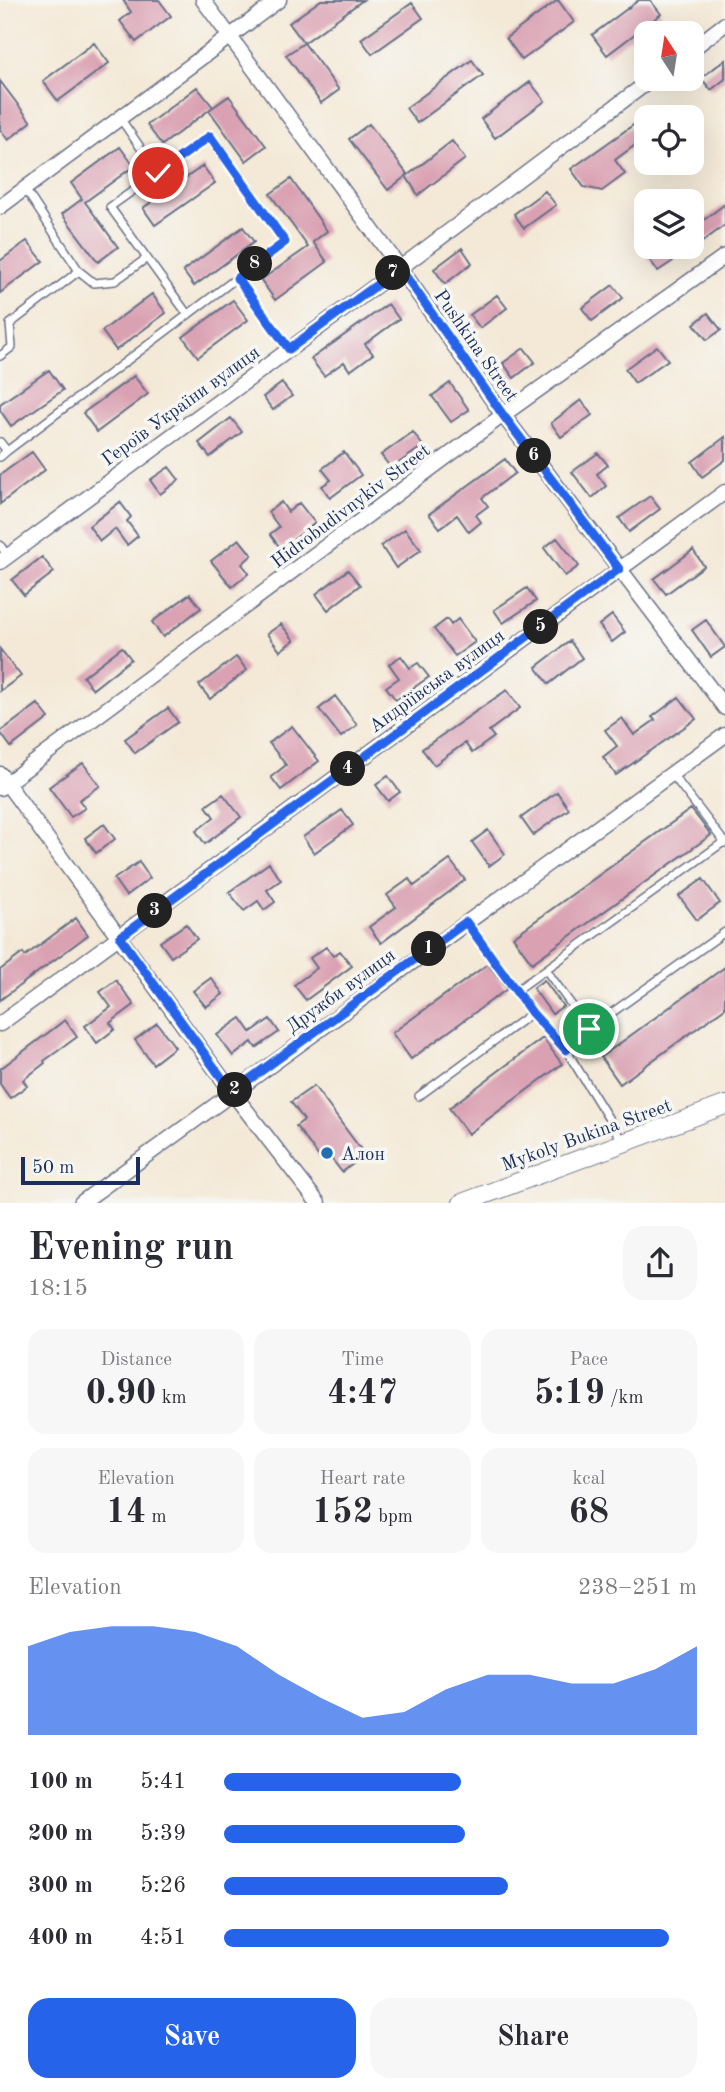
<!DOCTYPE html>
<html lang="en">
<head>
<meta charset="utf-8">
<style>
  :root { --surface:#fff; --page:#f7f7f7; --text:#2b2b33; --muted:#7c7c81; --accent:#2563eb }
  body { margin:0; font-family:"Old Standard TT",serif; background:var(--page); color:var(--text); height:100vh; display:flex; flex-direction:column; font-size:26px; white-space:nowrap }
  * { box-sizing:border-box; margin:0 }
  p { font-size:23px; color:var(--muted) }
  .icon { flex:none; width:38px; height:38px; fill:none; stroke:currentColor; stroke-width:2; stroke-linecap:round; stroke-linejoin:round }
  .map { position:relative; height:1203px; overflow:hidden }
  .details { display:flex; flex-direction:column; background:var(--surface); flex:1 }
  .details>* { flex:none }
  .needle { width:46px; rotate:348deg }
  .tools { position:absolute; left:634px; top:21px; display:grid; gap:14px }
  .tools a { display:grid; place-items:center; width:70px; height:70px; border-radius:14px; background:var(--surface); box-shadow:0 7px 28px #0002; font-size:35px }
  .scale { position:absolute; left:21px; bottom:18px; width:119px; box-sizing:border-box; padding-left:7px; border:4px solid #1b2f5e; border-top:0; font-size:19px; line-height:24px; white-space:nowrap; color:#1b2f5e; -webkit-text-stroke:5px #f6f6f2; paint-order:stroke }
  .pin { position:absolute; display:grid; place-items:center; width:60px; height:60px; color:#fff; margin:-30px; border:4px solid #fff; border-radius:50%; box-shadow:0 2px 7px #0007 }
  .km { position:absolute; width:35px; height:35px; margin:-18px; border-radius:50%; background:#222; color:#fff; font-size:19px; line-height:35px; text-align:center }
  .round { display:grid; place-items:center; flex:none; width:74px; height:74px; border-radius:21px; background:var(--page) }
  .headline { display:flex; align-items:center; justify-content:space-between; height:119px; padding:0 28px }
  h1 { font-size:38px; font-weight:700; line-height:52px }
  .figures { display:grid; grid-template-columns:repeat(3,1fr); gap:10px; height:119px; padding:7px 28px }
  .figures div { display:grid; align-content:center; border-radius:18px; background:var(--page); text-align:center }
  .figures b { font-size:35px; font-weight:700 }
  .figures small { font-size:19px; font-weight:400 }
  .figures p { font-size:19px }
  .chart { height:196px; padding:14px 28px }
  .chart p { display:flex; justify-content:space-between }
  .chart svg { width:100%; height:126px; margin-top:7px; fill:var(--accent); opacity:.7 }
  .primary-button { display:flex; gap:14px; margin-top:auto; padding:14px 28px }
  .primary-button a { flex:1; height:80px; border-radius:21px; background:var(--accent); color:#fff; font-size:28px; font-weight:700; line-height:80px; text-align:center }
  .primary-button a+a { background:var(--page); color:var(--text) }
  ul { padding:0 28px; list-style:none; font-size:23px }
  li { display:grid; grid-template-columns:112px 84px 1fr; align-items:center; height:52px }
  li i { height:18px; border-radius:9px; background:var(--accent) }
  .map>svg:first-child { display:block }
  .building { fill:#daa1b3 }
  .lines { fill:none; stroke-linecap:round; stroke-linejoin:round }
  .service-casing { stroke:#677088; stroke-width:10 }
  .minor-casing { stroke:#677088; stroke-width:17 }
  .tertiary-casing { stroke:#677088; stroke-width:20 }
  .service { stroke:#fff; stroke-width:7 }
  .minor { stroke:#fff; stroke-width:14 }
  .tertiary { stroke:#fff; stroke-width:18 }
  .route-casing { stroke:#fff; stroke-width:14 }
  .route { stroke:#2563eb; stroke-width:9 }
  .poi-dot { fill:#1f6fb2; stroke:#f6f6f2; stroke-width:2.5 }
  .labels { text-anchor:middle; stroke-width:7; stroke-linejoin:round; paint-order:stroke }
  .street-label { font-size:19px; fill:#1b2f5e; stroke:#f6f6f2 }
  .poi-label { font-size:19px; fill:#1b2f5e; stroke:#f6f6f2; text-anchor:start }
</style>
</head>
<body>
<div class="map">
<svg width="725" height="1203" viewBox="0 0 725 1203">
  <rect width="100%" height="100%" fill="#f6f6f2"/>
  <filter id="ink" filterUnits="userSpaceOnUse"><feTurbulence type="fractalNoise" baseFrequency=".0143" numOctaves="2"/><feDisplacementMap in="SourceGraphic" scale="14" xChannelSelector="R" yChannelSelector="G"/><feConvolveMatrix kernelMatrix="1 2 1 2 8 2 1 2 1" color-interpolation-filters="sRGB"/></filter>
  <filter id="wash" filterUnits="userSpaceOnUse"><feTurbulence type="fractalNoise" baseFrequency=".00686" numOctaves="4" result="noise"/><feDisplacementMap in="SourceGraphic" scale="28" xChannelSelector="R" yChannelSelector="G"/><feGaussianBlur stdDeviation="1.57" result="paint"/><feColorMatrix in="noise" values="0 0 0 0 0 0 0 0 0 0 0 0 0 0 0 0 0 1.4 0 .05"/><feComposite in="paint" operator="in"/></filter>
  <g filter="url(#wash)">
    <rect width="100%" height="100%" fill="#f4e9d7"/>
    <g id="blocks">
      <path class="building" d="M123 0H159L171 16 136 42 120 21 131 12Z
        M321 0H363L304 43 289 23Z
        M558 0 574 22 522 60 506 38Z
        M639 0H650L661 14 607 55 592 35Z
        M412 3 423 18 372 54 361 39Z
        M94 43 109 63 58 101 43 81Z
        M304 43 339 90 321 103 286 55Z
        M472 60 483 75 417 123 406 108Z
        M725 60V79L711 90 701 78Z
        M0 81 31 122 8 140 0 129Z
        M530 82 545 101 495 138 481 119Z
        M197 87 213 107 162 145 147 125Z
        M229 96 266 146 246 161 209 110Z
        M646 116V137L615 160 625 174 602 191 584 187 571 169Z
        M369 124 408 175 452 141 465 159 418 195 406 176 388 190 349 139Z
        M120 147 134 166 85 202 118 247 98 262 62 214 82 199 71 183Z
        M203 166 215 183 155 225 143 208Z
        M291 179 327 231 313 242 327 262 275 300 261 280 308 247 270 194Z
        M545 191 556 205 524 228 514 214Z
        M725 204V225L702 242 692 229Z
        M243 227 254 242 194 286 183 271Z
        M27 241 43 261 0 293V261Z
        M640 247H664L673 261 658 271Z
        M462 248 472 263 445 284 434 269Z
        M613 285 623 298 592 321 582 308Z
        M152 294 166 313 116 350 102 331Z
        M497 295 507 308 480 328 470 315Z
        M233 300 248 320 198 357 183 337Z
        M388 304 399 319 365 344 373 354 350 371 344 362 324 376 311 359Z
        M708 313 721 330 707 340 694 324Z
        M657 346 668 360 635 383 625 369Z
        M524 348 535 362 514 378 503 363Z
        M49 370 63 390 11 426 0 410V404Z
        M134 376 148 394 97 432 83 413Z
        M282 383 292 396 273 410 263 397Z
        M450 383 469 410 451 422 432 396Z
        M581 400 592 415 561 437 551 423Z
        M231 418 242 432 210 457 199 443Z
        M413 432 423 446 391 468 381 455Z
        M725 437V460L702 477 692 462Z
        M32 452 45 470 0 504V475Z
        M344 452 361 475 330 498 322 486 331 480 322 469Z
        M598 453 608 465 597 474 606 486 592 498 572 472Z
        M505 459 515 473 482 498 488 506 476 515 481 522 469 532 457 515 440 528 429 514Z
        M169 467 179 480 160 494 150 480Z
        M650 496 660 509 629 532 619 518Z
        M120 502 131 517 127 521 138 536 127 545 115 529 100 541 89 526Z
        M281 502 288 512 299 503 315 523 281 549 270 534 279 527 268 512Z
        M405 529 421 550 396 568 381 546Z
        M557 538 579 566 565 576 544 548Z
        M239 539 252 555 242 564 249 573 232 587 211 561Z
        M693 550 704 566 666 594 654 579Z
        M42 557 54 572 24 595 12 580Z
        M348 570 360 585 328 610 316 594Z
        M527 588 536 601 503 623 494 610Z
        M190 594 201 608 163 637 152 622Z
        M612 615 625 632 612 642 599 625Z
        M447 619 451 625 458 619 475 642 455 656 434 629Z
        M706 620 725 647 711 657 692 630Z
        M281 624 294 640 280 651 267 634Z
        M570 641 582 658 549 684 536 667Z
        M122 647 131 659 93 689 83 677Z
        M0 649 21 676 0 691Z
        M401 656 410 668 418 663 429 677 396 700 386 687 399 678 389 664Z
        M236 657 247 670 210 699 199 685Z
        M507 690 520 708 489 731 494 737 472 753 465 743 434 765 422 749Z
        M335 696 357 725 341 737 319 709Z
        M679 697 696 719 616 775 603 757 617 746 605 730 622 718 634 735 655 720 652 717Z
        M38 704 49 718 11 747 0 732Z
        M168 708 178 722 135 753 125 739Z
        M292 726 319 761 281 790 271 777 286 765 269 743Z
        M83 763 100 786 79 800 85 808 71 817 49 787Z
        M388 776 400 792 388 801 376 785Z
        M557 792 569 809 533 835 521 818Z
        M223 794 241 817 205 844 196 831 214 817 206 806Z
        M691 809 711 835 532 963 513 937Z
        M342 810 353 825 314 853 303 837Z
        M104 824 115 839 96 853 85 838Z
        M488 830 505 854 489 866 472 842Z
        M450 860 465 880 381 943 369 927 396 907 387 895 409 879 414 886Z
        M139 862 150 878 126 896 114 879Z
        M269 863 281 880 267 890 275 902 264 910 258 901 244 911 229 892Z
        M703 879 720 903 697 920 679 896Z
        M76 918 88 935 0 1000V970L23 953 25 956Z
        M186 924 197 939 171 957 160 942Z
        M326 947 333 956 340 951 352 966 306 1000 294 985 317 968 310 958Z
        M488 964 507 989 411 1059 392 1033Z
        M725 967V1008L620 1084 601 1057Z
        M211 978 223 994 206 1007 193 991Z
        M116 980 134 1005 110 1023 115 1029 97 1043 85 1026 111 1007 100 992Z
        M544 980 563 1006 552 1014 533 988Z
        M241 1018 251 1032 270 1019 279 1032 256 1048 252 1042 233 1056 217 1035Z
        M65 1020 77 1037 44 1061 45 1063 23 1080 27 1086 10 1098 0 1084V1069Z
        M157 1023 175 1047 153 1064 135 1040Z
        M543 1038 562 1064 468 1134 449 1108Z
        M314 1086 365 1155 342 1172 327 1153 320 1158 296 1126 304 1120 291 1102Z"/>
    </g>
  </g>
  <g filter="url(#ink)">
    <use href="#blocks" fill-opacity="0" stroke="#677088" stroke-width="2"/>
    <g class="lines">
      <g class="service-casing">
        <path id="service" d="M120 118 158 173
          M79 271 94 283 115 281 147 258
          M237 278 289 349
          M0 356 12 347 10 324 79 271 25 189
          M0 442 7 451 0 457
          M7 451C100 381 192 311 285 242L210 136 110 207 188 315
          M0 545 8 556
          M672 774 725 843
          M466 922 532 1013 566 1050 623 1142
          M546 970 589 1029
          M517 990 725 841
          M566 1050 589 1029 725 932
          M419 1096 532 1013"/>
      </g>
      <g class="minor-casing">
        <path id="minor" d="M203 0 400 268 503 415 725 708
          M691 50 725 24
          M0 207 279 0
          M0 562 400 268 652 79
          M0 774 232 1092 318 1203
          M0 788 503 415 725 256
          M0 1024 725 492
          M81 1203 725 735"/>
      </g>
      <g class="tertiary-casing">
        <path id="tertiary" d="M462 1203 725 1105"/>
      </g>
      <use href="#service" class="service"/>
      <use href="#minor" class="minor"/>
      <use href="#tertiary" class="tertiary"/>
    </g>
  </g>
  <g class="lines" filter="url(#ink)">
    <g class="route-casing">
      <path id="route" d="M158 173 210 136 285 242 237 278 289 349 400 268 503 415 619 569 120 937 232 1092 466 922 532 1013 566 1050 589 1029"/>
    </g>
    <use href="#route" class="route"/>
  </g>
  <circle class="poi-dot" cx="327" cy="1153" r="7"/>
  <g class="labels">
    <g class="street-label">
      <text transform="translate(477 345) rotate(55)" y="7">Pushkina Street</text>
      <text transform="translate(180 405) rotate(-36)" y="7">Героїв України вулиця</text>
      <text transform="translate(350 505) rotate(-37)" y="7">Hidrobudivnykiv Street</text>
      <text transform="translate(436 680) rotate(-36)" y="7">Андріївська вулиця</text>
      <text transform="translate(340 990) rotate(-36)" y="7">Дружби вулиця</text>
      <text transform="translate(586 1134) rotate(-20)" y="7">Mykoly Bukina Street</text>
    </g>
    <g class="poi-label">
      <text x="341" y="1160">Алон</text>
    </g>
  </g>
</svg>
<div class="tools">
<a><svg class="needle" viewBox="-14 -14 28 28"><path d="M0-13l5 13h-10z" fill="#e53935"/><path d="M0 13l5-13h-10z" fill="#7c7c81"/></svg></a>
<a><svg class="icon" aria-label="locate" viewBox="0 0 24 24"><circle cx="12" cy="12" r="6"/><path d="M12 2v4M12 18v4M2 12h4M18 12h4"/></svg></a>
<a><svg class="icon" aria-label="layers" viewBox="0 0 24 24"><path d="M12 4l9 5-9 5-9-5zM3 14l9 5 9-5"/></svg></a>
</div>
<div class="scale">50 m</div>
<div class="pin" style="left:589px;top:1029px;background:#1e9e55"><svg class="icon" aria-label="arrive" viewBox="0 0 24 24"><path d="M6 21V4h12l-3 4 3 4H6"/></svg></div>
<div class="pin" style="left:158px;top:173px;background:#d93025"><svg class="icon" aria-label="check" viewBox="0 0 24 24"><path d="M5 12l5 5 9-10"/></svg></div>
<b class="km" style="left:429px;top:949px">1</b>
<b class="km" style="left:235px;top:1090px">2</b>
<b class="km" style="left:155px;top:911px">3</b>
<b class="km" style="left:348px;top:769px">4</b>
<b class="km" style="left:541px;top:627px">5</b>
<b class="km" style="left:534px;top:456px">6</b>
<b class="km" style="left:393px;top:273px">7</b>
<b class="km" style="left:255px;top:264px">8</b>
</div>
<section class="details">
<div class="headline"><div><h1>Evening run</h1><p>18:15</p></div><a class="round"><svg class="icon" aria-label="share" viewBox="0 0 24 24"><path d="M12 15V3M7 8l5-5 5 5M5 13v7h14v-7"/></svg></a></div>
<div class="figures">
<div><p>Distance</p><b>0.90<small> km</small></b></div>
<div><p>Time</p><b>4:47</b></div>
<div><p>Pace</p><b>5:19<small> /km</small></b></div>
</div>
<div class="figures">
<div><p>Elevation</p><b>14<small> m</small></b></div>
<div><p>Heart rate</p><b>152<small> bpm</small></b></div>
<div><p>kcal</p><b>68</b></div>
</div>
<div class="chart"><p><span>Elevation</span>238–251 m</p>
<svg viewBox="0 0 160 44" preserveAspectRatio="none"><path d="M0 44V13L10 8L20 6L30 6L40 8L50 13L60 23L70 31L80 38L90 36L100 28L110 23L120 23L130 26L140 26L150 21L160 13V44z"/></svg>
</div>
<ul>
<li><b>100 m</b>5:41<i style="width:50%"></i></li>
<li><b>200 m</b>5:39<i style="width:51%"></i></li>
<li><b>300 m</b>5:26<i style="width:60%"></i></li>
<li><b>400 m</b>4:51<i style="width:94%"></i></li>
</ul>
<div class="primary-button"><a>Save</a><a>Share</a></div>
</section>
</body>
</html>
